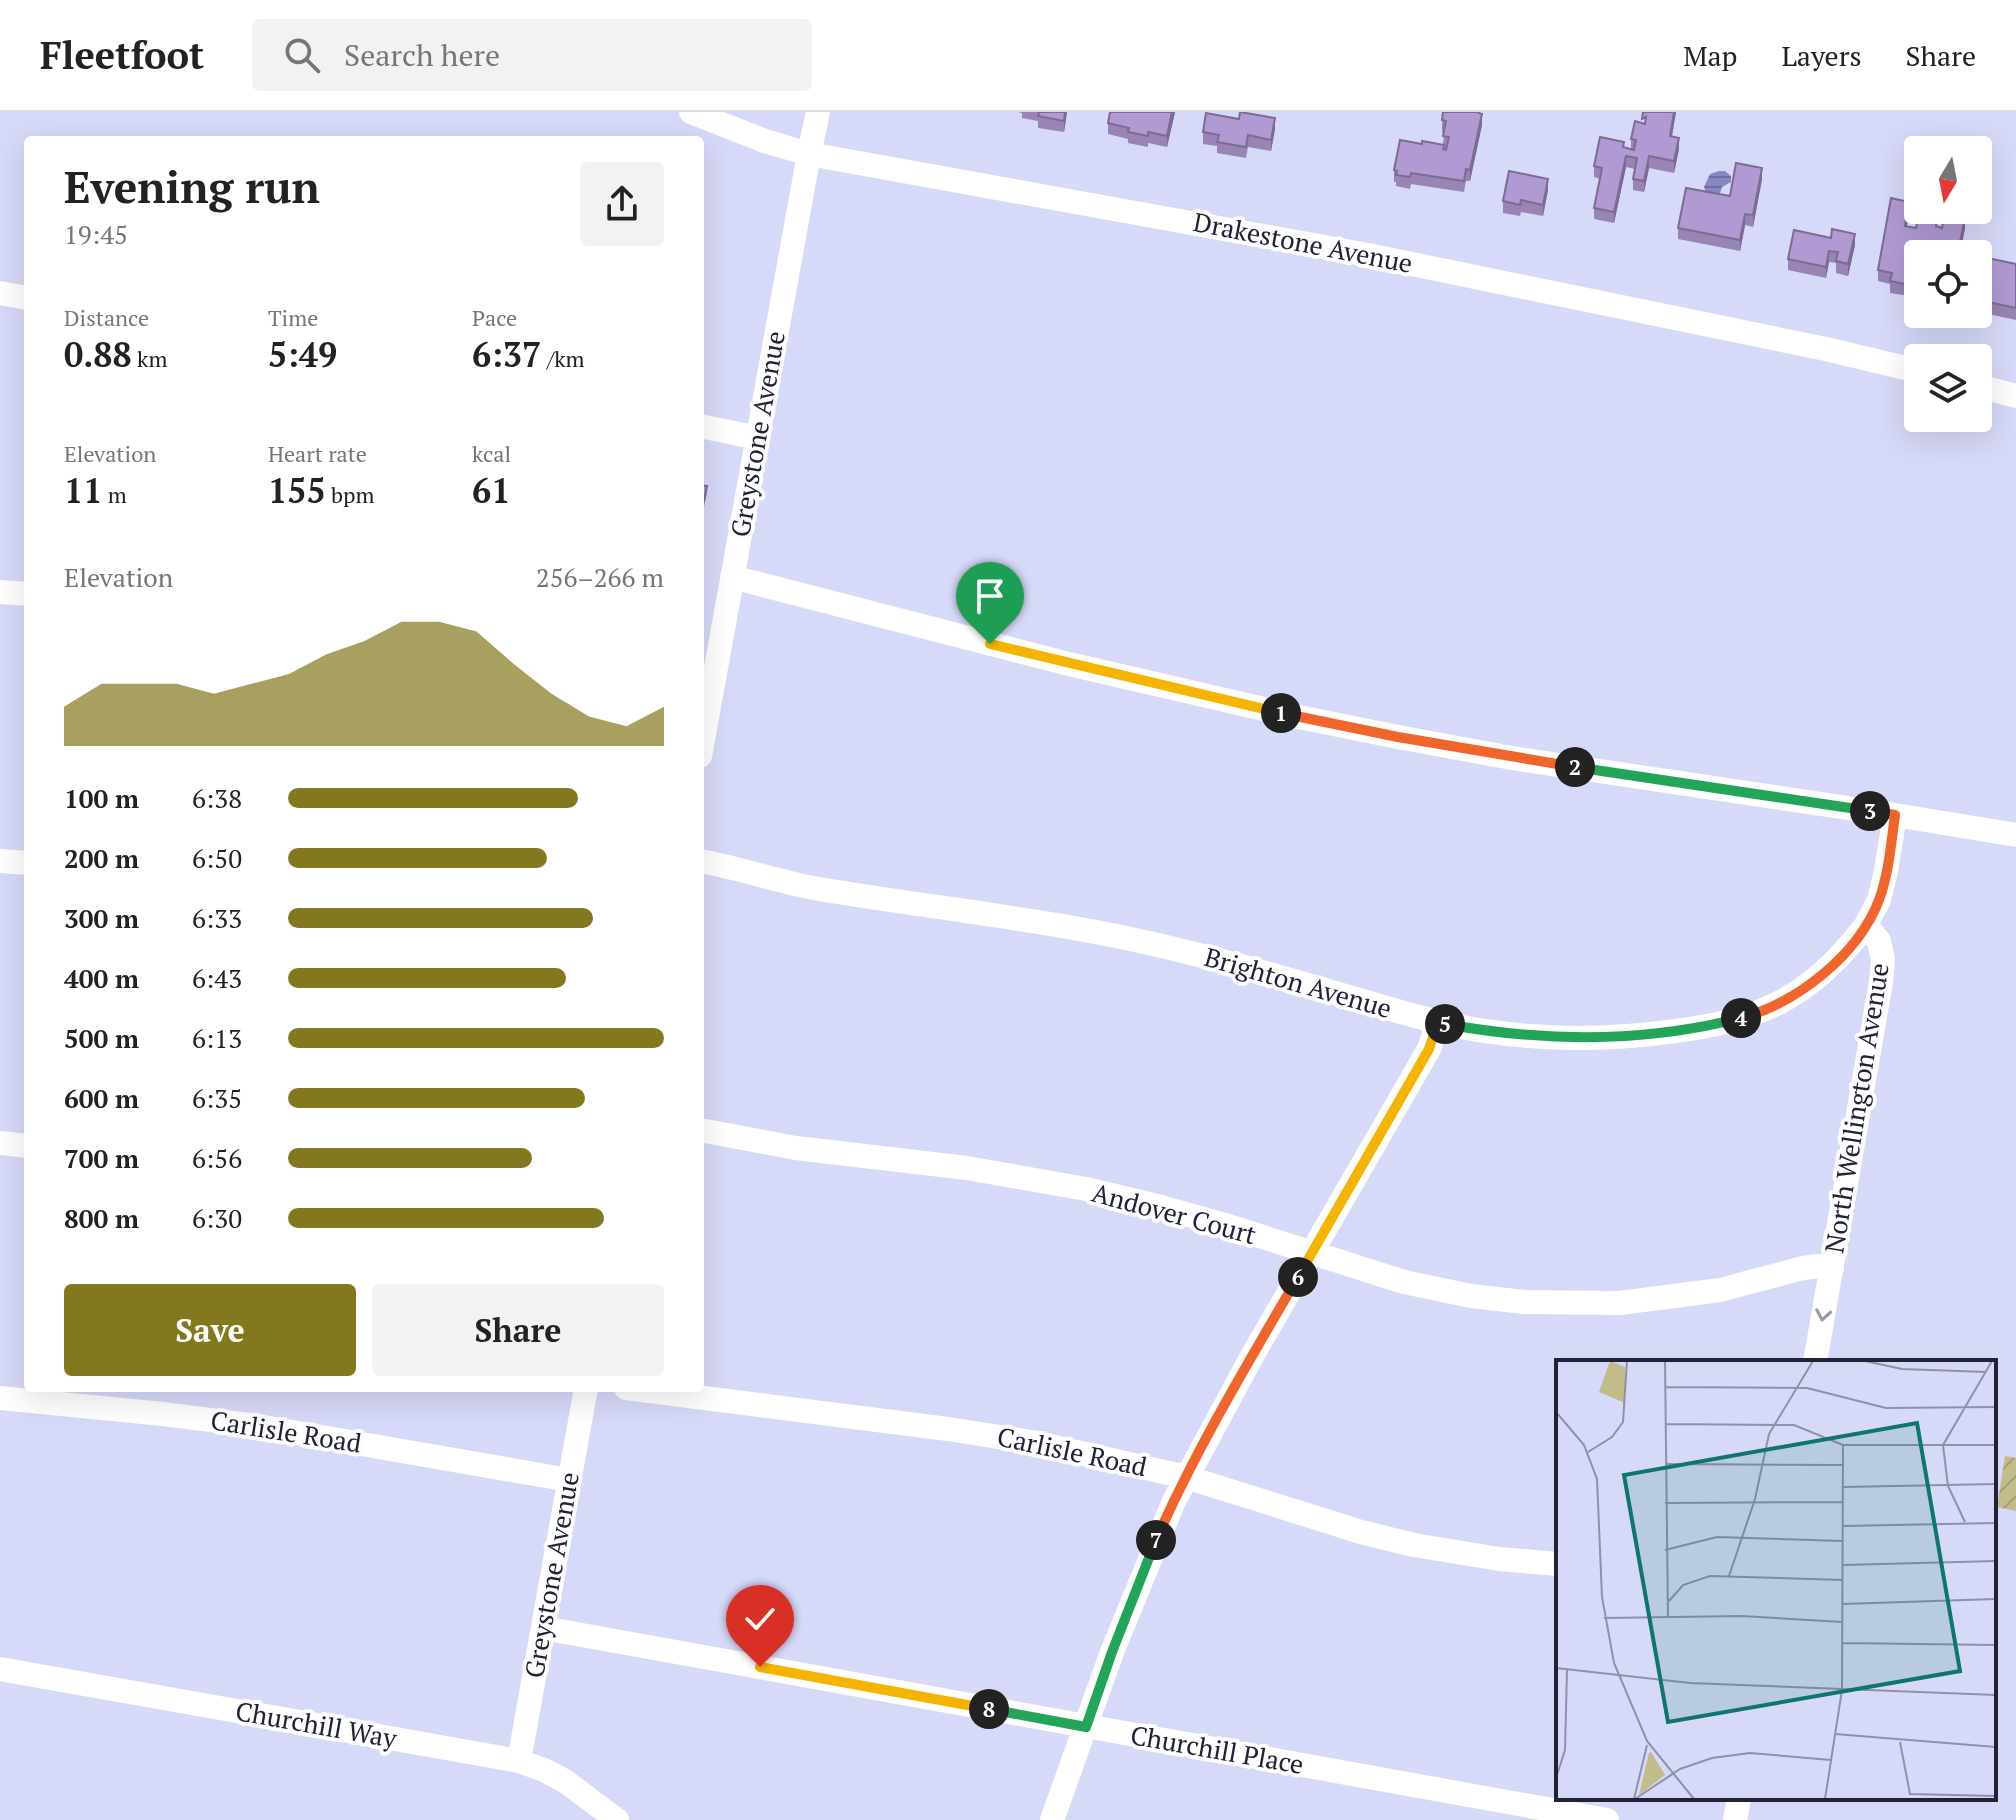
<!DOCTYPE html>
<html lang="en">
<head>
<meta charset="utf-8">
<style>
  :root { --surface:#fff; --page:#f2f2f2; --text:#222; --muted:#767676; --line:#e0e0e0; --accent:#82781d }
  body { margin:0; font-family:"PT Serif",serif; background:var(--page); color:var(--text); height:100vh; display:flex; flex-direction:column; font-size:30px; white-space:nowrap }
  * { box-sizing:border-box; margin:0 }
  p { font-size:26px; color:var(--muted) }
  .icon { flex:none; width:44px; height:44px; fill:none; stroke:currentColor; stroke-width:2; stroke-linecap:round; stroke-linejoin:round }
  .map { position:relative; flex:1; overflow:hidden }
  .drawer { position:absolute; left:24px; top:24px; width:680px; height:1256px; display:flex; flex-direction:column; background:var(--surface); border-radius:8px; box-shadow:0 8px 32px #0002 }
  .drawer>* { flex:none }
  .needle { width:52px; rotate:190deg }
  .fabs { position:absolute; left:1904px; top:24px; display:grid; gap:16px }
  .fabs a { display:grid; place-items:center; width:88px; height:88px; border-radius:8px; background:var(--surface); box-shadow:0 8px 32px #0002; font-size:40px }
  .pin { position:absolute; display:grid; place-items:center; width:68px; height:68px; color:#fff; margin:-82px -34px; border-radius:50% 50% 50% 0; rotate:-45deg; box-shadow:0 0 8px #0007 }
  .pin .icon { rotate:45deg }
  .km { position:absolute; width:40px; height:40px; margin:-20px; border-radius:50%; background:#222; color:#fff; font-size:22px; line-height:40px; text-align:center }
  .round { display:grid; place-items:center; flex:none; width:84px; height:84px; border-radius:8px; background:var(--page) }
  .overview { display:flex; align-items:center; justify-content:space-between; height:136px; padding:0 40px }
  h1 { font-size:44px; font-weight:700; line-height:60px }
  .figures { display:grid; grid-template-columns:repeat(3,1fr); gap:12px; height:136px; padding:8px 40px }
  .figures div { display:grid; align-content:center }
  .figures b { font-size:34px; font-weight:700 }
  .figures small { font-size:22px; font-weight:400 }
  .figures p { font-size:22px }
  .chart { height:224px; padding:16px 40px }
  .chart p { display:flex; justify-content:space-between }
  .chart svg { width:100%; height:144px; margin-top:8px; fill:var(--accent); opacity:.7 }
  .primary-button { display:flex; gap:16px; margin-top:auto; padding:16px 40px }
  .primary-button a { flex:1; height:92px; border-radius:8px; background:var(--accent); color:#fff; font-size:32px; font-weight:700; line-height:92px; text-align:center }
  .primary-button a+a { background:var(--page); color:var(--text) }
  ul { padding:0 40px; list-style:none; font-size:26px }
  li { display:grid; grid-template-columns:128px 96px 1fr; align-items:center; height:60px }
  li i { height:20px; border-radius:10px; background:var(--accent) }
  header { display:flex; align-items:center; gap:48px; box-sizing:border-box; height:112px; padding:0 40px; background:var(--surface); border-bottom:2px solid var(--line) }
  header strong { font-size:38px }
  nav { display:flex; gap:44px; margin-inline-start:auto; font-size:28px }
  .search { width:560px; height:72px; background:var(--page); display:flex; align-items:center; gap:20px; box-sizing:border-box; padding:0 28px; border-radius:8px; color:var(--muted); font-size:30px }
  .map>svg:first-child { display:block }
  .garden { fill:url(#garden-furrows) }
  .water { fill:url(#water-rules) }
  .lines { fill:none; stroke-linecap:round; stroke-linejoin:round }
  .minor { stroke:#fff; stroke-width:24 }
  .wall { fill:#9884b5 }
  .shaded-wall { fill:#7c6c94 }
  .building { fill:#b19ad3; stroke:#7c6c94; stroke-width:2 }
  .oneway { stroke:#9c9ca4 }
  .split-1-casing { stroke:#fff; stroke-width:16 }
  .split-2-casing { stroke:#fff; stroke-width:16 }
  .split-3-casing { stroke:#fff; stroke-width:16 }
  .split-4-casing { stroke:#fff; stroke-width:16 }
  .split-5-casing { stroke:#fff; stroke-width:16 }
  .split-6-casing { stroke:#fff; stroke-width:16 }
  .split-7-casing { stroke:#fff; stroke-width:16 }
  .split-8-casing { stroke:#fff; stroke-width:16 }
  .split-9-casing { stroke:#fff; stroke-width:16 }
  .split-1 { stroke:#f5b400; stroke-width:10 }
  .split-2 { stroke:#f0652b; stroke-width:10 }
  .split-3 { stroke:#22a559; stroke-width:10 }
  .split-4 { stroke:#f0652b; stroke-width:10 }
  .split-5 { stroke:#22a559; stroke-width:10 }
  .split-6 { stroke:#f5b400; stroke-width:10 }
  .split-7 { stroke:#f0652b; stroke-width:10 }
  .split-8 { stroke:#22a559; stroke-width:10 }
  .split-9 { stroke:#f5b400; stroke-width:10 }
  .labels { text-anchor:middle; stroke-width:8; stroke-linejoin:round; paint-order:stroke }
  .street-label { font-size:26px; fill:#222235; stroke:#fdfdfd }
  .inset-road { fill:none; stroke:#8f90aa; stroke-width:2 }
  .view { fill:#0f766e; fill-opacity:0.15; stroke:#0f766e; stroke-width:4 }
  .inset-edge { fill:none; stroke:#222235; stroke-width:4 }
</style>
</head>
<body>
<header>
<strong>Fleetfoot</strong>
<div class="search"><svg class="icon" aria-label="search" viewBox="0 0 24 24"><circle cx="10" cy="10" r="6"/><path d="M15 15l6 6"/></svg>Search here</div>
<nav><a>Map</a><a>Layers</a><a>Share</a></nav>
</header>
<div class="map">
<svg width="2016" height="1708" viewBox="0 0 2016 1708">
  <defs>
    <pattern id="garden-furrows" width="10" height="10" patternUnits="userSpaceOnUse" patternTransform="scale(2)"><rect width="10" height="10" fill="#c1bc8a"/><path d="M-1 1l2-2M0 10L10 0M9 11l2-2" fill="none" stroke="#a6a178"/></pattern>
    <pattern id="water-rules" width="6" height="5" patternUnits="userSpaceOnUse" patternTransform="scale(2)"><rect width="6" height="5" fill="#8788c1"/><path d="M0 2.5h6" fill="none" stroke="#6e6f9e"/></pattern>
  </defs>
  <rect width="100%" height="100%" fill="#d7d9f8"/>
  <path class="garden" d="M2005 1344 2016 1346V1399L1997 1395Z"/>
  <path class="water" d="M1719 59H1725L1731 64V70L1722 75 1719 84 1706 80 1704 75 1710 62Z"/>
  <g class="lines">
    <path class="minor" d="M691 0 765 29 809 42 1368 143 1826 237 1918 259
      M0 181 28 186
      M1978 274 2016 284
      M700 314 758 326
      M732 465 1069 552 1294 604 1398 625 1512 646 1895 703 2016 723
      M0 480 28 482
      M700 644 809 42 818 0
      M0 749 28 751
      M700 749C740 756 779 770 819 777 926 795 1034 806 1140 829 1208 844 1275 863 1342 883 1389 896 1436 912 1485 919 1545 928 1607 928 1668 920 1761 908 1808 888 1866 813
      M700 1018 796 1036 967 1056 1086 1077 1161 1095 1225 1113 1404 1170 1471 1184 1524 1190 1620 1191 1720 1178 1803 1156 1819 1154 1832 1156
      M0 1031 28 1034
      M1815 1250 1881 870 1883 848 1879 829 1866 813 1879 788 1886 759 1895 703
      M626 1276 948 1317 1037 1331 1186 1365 1361 1420 1414 1433 1499 1447 1558 1452
      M0 1286 163 1302 258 1314 569 1368
      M543 1516 1607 1708
      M0 1557 519 1649 544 1658 565 1669 617 1708
      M519 1649 586 1276
      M1052 1708 1112 1540 1174 1389 1251 1246 1429 937 1438 910
      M1735 1708 1739 1686"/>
  </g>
  <path class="wall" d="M1018 0H1067L1064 20 1038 16V9L1022 6V1Z
    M1175 0 1167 35 1148 31V35L1128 31V27L1108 22V11Z
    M1481 0 1482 13 1470 69H1466L1464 80 1411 72 1410 77 1396 74V70H1394V58L1422 32 1443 33 1444 20H1442V8Z
    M1676 0 1672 24 1679 37 1674 61 1649 56 1644 80 1633 78V67L1635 57 1626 55 1614 111 1594 107V96L1600 67 1594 65V54L1624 35 1631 37V27L1642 11Z
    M1275 17 1271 39 1248 35 1246 46 1217 41V34L1203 32V20Z
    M1762 67 1753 115 1745 113 1740 139 1678 127V116L1730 84Z
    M1548 78 1543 104 1521 100 1520 104 1503 101V89Z
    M1909 101 1907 114 1916 116 1938 115 1965 116 1960 142H1918V181L1910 179 1909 184 1890 181V172L1878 169V158Z
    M1855 133 1848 164 1836 161V151L1829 150 1826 166 1788 158V147Z
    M2016 152V208L1988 202V198L1978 196V166Z
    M700 373 707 380 704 395 700 394Z"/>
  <path class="shaded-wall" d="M1065 0H1067L1064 20V9Z
    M1172 0H1175L1167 35V24Z
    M1674 0H1676L1670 35V24Z
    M1482 2V13L1470 69V58Z
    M1275 6V17L1271 39V28Z
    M1679 26V37L1674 61V49Z
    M1626 44V55L1614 111V100Z
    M1649 44V56L1644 80V69Z
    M1762 56V67L1753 115V103Z
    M1548 67V78L1543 104V93Z
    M1909 90V101L1905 125V114Z
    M1745 102V113L1740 139V128Z
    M1965 104V116L1960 142H1958Z
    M1855 122V133L1848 164V152Z
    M1829 139V150L1826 166V155Z"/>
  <path class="building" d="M1039 0H1065L1064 9 1038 4Z
    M1110 0H1172L1167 24 1148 20V24L1128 20 1129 16 1108 11Z
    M1240 0 1275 6 1271 28 1248 23 1246 35 1217 30 1219 23 1203 20 1206 1 1239 7Z
    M1443 0H1479V1L1482 2 1470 58 1466 57 1464 69 1411 61 1410 65 1396 63 1397 59 1394 58 1400 28 1422 32V29L1444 33 1443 37 1446 38 1449 25 1443 24 1446 9 1442 8Z
    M1643 0H1674L1670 24 1679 26 1674 49 1649 44 1644 69 1633 67 1637 46 1626 44 1614 100 1594 96 1602 56 1594 54 1600 25 1624 30 1623 35 1634 38 1636 28 1631 27 1635 9 1645 12 1646 5 1642 7Z
    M1736 51 1762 56 1753 103 1745 102 1740 128 1678 116 1686 76 1730 84Z
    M1509 59 1548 67 1543 93 1521 88 1520 93 1503 89Z
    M1891 86 1909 90 1905 114 1916 116 1919 101 1938 105 1936 114 1942 116 1945 100 1965 104 1958 141 1934 137 1933 142H1918V169L1910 168 1909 173 1890 169 1892 161 1878 158Z
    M1832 117 1855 122 1848 152 1836 149 1838 140 1829 139 1826 155 1788 147 1794 118 1831 126Z
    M1983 145 2016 152V196L1988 190 1989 187 1978 184V166Z
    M700 373 707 374 704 389H700Z"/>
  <defs><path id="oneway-chevron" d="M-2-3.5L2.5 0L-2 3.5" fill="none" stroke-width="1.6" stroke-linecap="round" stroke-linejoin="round" transform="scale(2)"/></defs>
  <use class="oneway" href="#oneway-chevron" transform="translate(1823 1203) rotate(100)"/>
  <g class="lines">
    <g class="split-1-casing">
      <path id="split-1" d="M990 532 1281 601"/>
    </g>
    <g class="split-2-casing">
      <path id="split-2" d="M1281 601 1398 625 1575 655"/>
    </g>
    <g class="split-3-casing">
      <path id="split-3" d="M1575 655 1870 699"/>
    </g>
    <g class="split-4-casing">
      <path id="split-4" d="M1741 906C1797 891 1858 843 1879 788 1889 761 1891 731 1895 703L1870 699"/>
    </g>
    <g class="split-5-casing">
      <path id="split-5" d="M1445 912C1544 930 1644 931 1741 906"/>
    </g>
    <g class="split-6-casing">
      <path id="split-6" d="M1298 1165 1429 937 1438 910 1445 912"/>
    </g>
    <g class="split-7-casing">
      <path id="split-7" d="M1156 1428C1196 1337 1248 1251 1298 1165"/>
    </g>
    <g class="split-8-casing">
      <path id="split-8" d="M989 1597 1086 1615 1112 1540 1156 1428"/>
    </g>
    <g class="split-9-casing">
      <path id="split-9" d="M760 1555 989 1597"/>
    </g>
    <use href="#split-1" class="split-1"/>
    <use href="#split-2" class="split-2"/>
    <use href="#split-3" class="split-3"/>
    <use href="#split-4" class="split-4"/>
    <use href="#split-5" class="split-5"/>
    <use href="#split-6" class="split-6"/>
    <use href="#split-7" class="split-7"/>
    <use href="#split-8" class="split-8"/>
    <use href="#split-9" class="split-9"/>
  </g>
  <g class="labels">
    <g class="street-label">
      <text transform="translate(1303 131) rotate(11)" y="9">Drakestone Avenue</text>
      <text transform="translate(758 322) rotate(-80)" y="9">Greystone Avenue</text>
      <text transform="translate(1298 871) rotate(16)" y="9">Brighton Avenue</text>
      <text transform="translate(1857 996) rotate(-81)" y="9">North Wellington Avenue</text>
      <text transform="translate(1174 1102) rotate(15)" y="9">Andover Court</text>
      <text transform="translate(286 1320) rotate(9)" y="9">Carlisle Road</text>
      <text transform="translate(1072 1340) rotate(12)" y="9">Carlisle Road</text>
      <text transform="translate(552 1463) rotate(-80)" y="9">Greystone Avenue</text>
      <text transform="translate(316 1613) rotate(10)" y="9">Churchill Way</text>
      <text transform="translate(1217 1638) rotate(10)" y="9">Churchill Place</text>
    </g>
  </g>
  <g transform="translate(1556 1248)">
    <rect width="440" height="440" fill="#d7d9f8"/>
    <path d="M54 1 69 7V43L43 32ZM95 392 109 415 83 435 93 393Z" fill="#c1bc8a"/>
    <path class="inset-road" d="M109 1 112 257M309 1 346 9 430 12M109 27 251 28 330 48 440 47M0 52 28 85 41 119 46 237 58 303 91 381 138 439M109 64 238 65 287 85H440M32 92 56 77 67 62 71 1M109 104 287 105M287 127 440 124M109 143 287 142M409 162 392 126 387 85 436 1M287 166 440 163M109 190 161 177 287 181M287 205 440 201M173 216 199 139 213 74 257 1M113 241 127 225 154 216 287 220M286 244 440 239M48 258 186 256 286 262M286 283 440 285M0 308 134 323 440 335M279 374 440 387M344 382 354 434 440 436M0 418 9 390 11 310M78 439 91 385M79 439 124 409 156 398 194 393 275 400M269 439 286 330 287 85"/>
    <path class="view" d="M361 63 404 311 112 362 68 115Z"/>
    <rect width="440" height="440" class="inset-edge"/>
  </g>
</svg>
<div class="fabs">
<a><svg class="needle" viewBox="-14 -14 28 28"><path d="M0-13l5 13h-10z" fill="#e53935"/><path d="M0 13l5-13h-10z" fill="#767676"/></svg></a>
<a><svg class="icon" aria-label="locate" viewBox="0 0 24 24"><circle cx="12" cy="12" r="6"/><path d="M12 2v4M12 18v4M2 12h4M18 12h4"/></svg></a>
<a><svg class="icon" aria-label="layers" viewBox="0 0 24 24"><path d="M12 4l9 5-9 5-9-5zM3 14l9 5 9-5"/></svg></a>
</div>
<div class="pin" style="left:990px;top:532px;background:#1e9e55"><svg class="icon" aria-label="arrive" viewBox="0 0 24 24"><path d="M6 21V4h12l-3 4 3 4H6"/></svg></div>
<div class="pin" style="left:760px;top:1555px;background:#d93025"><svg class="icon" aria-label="check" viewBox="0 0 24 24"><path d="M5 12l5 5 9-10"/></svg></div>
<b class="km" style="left:1281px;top:601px">1</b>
<b class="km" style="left:1575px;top:655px">2</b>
<b class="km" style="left:1870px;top:699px">3</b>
<b class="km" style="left:1741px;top:906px">4</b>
<b class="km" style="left:1445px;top:912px">5</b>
<b class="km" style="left:1298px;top:1165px">6</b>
<b class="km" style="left:1156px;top:1428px">7</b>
<b class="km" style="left:989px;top:1597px">8</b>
<section class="drawer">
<div class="overview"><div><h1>Evening run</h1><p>19:45</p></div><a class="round"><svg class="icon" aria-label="share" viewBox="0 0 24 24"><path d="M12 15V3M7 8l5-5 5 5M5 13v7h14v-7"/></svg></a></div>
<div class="figures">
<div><p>Distance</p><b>0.88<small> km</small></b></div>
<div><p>Time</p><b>5:49</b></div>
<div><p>Pace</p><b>6:37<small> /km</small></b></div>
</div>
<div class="figures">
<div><p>Elevation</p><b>11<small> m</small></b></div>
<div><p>Heart rate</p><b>155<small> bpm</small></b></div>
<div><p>kcal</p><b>61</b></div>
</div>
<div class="chart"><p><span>Elevation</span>256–266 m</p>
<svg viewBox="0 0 160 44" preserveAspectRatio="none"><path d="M0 44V32L10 25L20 25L30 25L40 28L50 25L60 22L70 16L80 12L90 6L100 6L110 9L120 19L130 28L140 35L150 38L160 32V44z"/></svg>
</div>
<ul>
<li><b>100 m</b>6:38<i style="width:77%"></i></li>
<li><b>200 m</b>6:50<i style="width:69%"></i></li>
<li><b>300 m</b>6:33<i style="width:81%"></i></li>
<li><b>400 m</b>6:43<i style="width:74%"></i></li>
<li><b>500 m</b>6:13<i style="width:100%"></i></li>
<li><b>600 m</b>6:35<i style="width:79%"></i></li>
<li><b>700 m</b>6:56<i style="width:65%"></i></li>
<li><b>800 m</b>6:30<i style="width:84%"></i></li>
</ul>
<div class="primary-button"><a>Save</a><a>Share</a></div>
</section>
</div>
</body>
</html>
